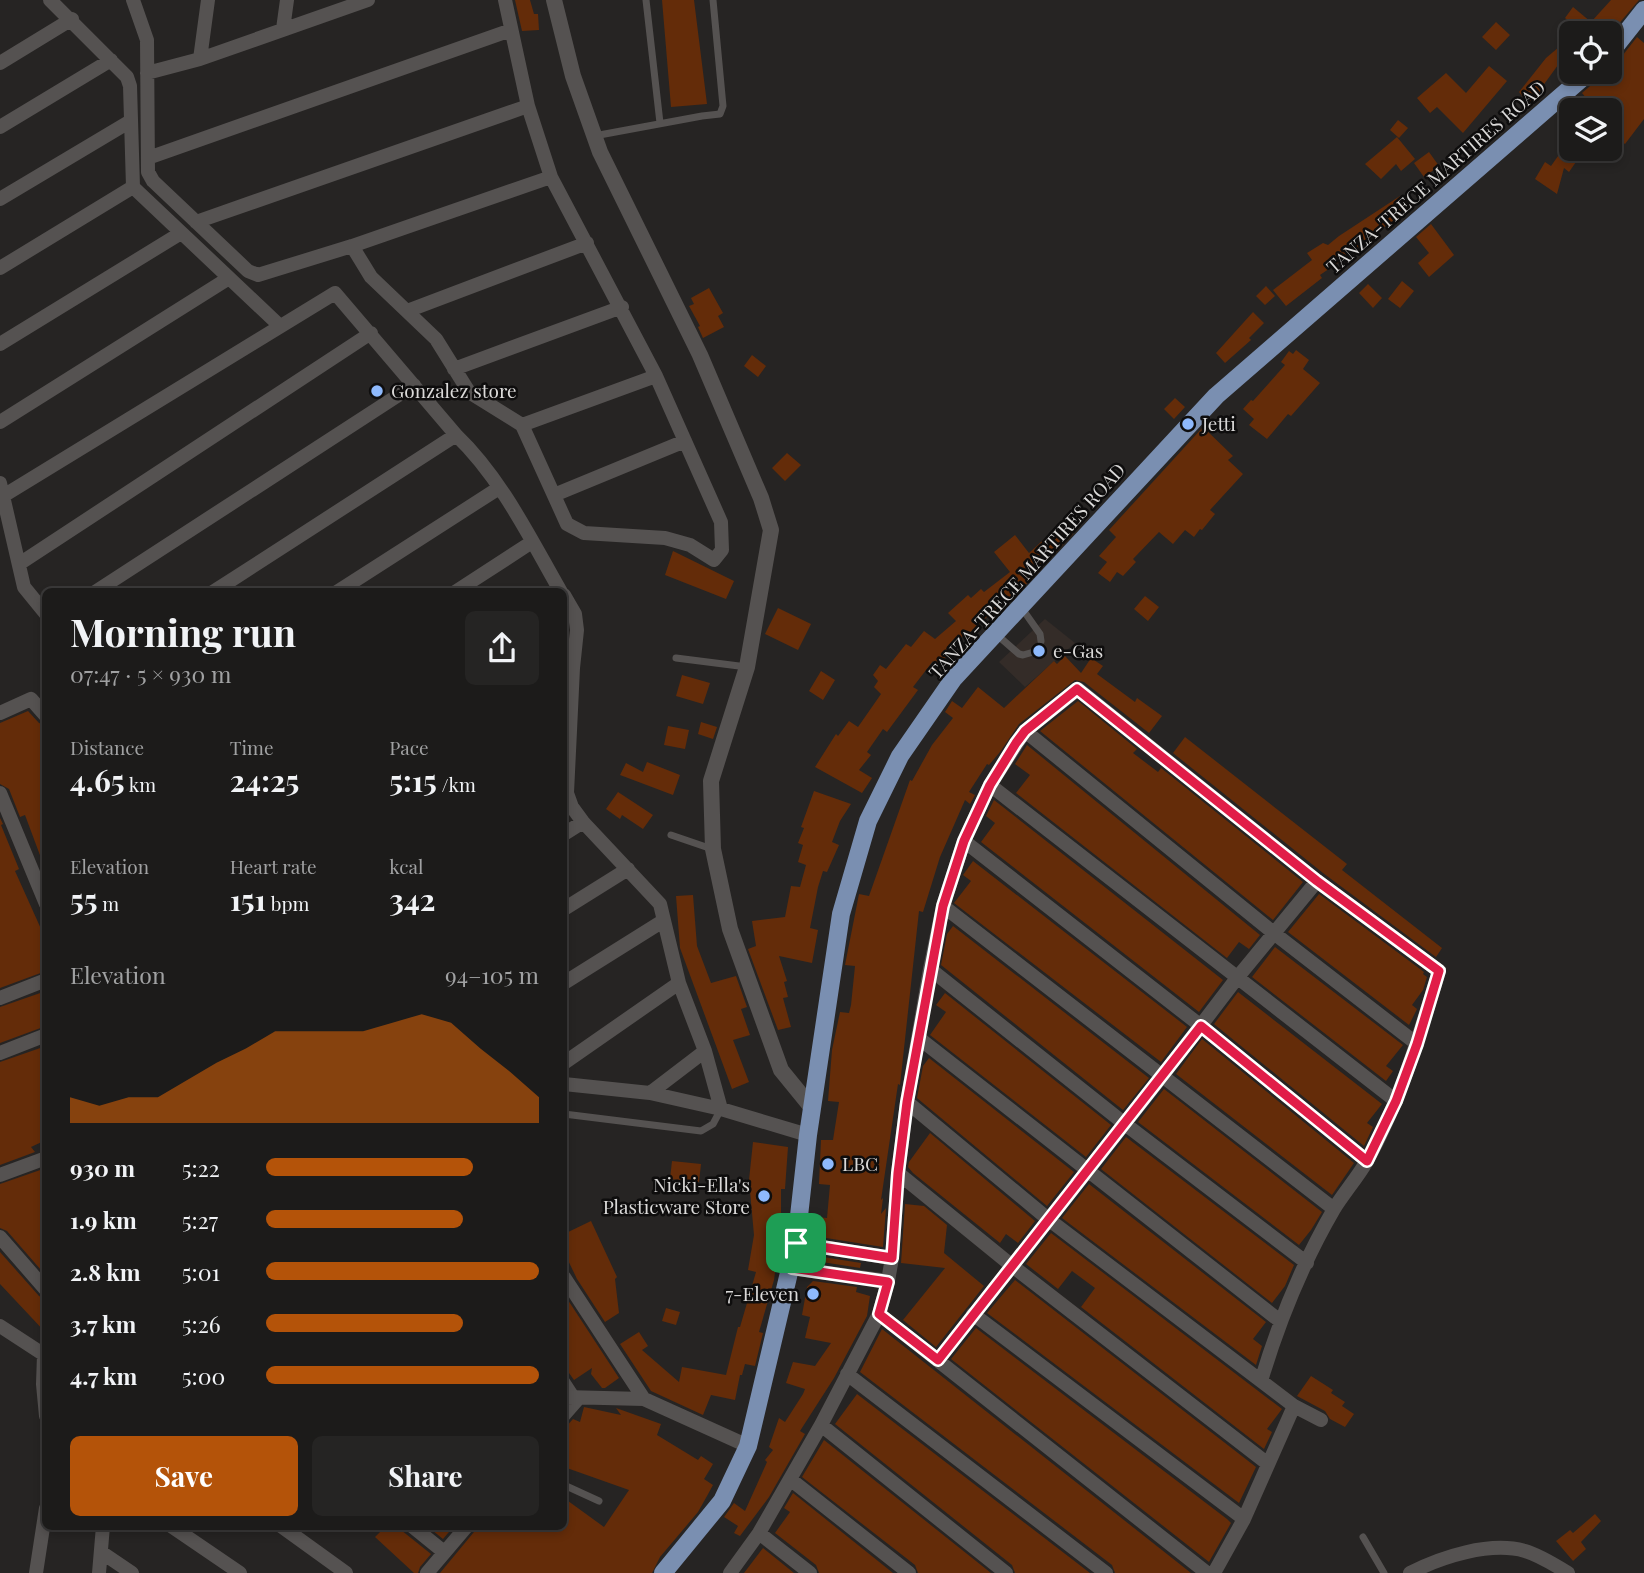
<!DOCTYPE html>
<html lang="en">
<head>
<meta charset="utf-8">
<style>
  :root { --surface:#1c1b1a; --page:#252423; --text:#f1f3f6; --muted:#a0a1a2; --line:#3a3939; --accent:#b45309 }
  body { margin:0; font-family:"Playfair Display",serif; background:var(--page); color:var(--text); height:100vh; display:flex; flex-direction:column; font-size:26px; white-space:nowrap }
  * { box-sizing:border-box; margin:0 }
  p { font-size:23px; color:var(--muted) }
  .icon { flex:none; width:38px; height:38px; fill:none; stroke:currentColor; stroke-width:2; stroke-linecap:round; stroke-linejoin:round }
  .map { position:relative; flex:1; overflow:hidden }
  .sheet { position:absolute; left:42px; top:588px; width:525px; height:942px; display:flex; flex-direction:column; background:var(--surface); border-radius:10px; box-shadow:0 4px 10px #0003,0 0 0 2px var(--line) }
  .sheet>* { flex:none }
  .fabs { position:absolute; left:1559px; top:21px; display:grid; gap:14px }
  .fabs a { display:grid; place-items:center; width:63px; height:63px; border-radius:10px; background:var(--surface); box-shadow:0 4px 10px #0003,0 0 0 2px var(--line); font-size:35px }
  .pin { position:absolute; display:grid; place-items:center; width:60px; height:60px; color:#fff; margin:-30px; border-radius:14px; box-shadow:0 4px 10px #0006 }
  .round { display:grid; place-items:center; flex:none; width:74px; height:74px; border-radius:10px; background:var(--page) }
  .overview { display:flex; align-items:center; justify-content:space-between; height:119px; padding:0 28px }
  h1 { font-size:38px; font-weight:700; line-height:52px }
  .stats { display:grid; grid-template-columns:repeat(3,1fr); gap:10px; height:119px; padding:7px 28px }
  .stats div { display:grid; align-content:center }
  .stats b { font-size:30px; font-weight:700 }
  .stats small { font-size:19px; font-weight:400 }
  .stats p { font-size:19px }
  .chart { height:196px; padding:14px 28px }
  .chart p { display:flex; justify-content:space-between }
  .chart svg { width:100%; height:126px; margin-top:7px; fill:var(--accent); opacity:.7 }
  .primary-button { display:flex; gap:14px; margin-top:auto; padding:14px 28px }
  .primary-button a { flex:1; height:80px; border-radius:10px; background:var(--accent); color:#fff; font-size:28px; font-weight:700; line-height:80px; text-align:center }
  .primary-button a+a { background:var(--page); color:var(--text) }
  ul { padding:0 28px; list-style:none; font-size:23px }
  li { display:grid; grid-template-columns:112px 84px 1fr; align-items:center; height:52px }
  li i { height:18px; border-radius:9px; background:var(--accent) }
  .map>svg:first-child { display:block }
  .built { fill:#342c28 }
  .building { fill:#642c09 }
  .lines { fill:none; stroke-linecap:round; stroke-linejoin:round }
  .service { stroke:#555251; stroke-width:7 }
  .minor { stroke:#555251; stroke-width:14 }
  .tertiary { stroke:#555251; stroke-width:16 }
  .primary { stroke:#7a8fb1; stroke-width:18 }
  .route-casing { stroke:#fff; stroke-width:14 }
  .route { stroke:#e11d48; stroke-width:9 }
  .poi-dot { fill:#8eb9fc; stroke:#0e0d0d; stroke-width:2.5 }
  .labels { text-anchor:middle; stroke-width:5; stroke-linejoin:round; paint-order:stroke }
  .street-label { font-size:19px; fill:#dad9d8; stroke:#0e0d0d }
  .poi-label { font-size:19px; fill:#dad9d8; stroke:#0e0d0d; text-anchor:start }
</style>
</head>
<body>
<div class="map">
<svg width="1644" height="1573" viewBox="0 0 1644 1573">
  <rect width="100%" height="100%" fill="#262423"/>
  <path class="built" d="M1045 619 1075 643 1025 687 999 662Z"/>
  <path class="building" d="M515 0H530L534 14H538L539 30 522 31Z
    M662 0H694L707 104 671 107Z
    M1611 0H1639L1611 33H1580L1582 32 1565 18 1573 7 1591 22Z
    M1496 22 1510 35 1496 50 1482 37Z
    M1572 36V72L1567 76 1558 65 1542 87 1545 92 1529 105 1519 92 1546 58Z
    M1637 37 1644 43V119L1625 144 1610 132V110H1574L1587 99 1582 93 1597 80 1601 72H1610V64L1619 60Z
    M1489 66 1507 81 1463 133 1437 107 1430 113 1417 98 1446 73 1466 93Z
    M1398 120 1408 128 1399 138 1390 130Z
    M1397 137 1415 159 1401 171 1396 164 1381 179 1365 164Z
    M1570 139 1569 149H1585L1569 172 1564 168 1557 194 1535 179 1545 162 1551 166Z
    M1429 152 1439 166 1424 177 1414 163Z
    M1400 196 1409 211 1367 238 1369 240 1358 249 1320 275 1322 278 1286 306 1273 290 1312 260 1307 253 1323 243 1328 245 1339 236Z
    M1431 224 1454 255 1429 277 1418 263 1429 253 1416 237Z
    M1402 281 1414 291 1400 308 1388 299Z
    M1368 284 1382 298 1373 308 1359 293Z
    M1266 286 1275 296 1265 305 1256 296Z
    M709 288 723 313 718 316 724 327 703 338 698 327 700 326 689 306 694 304 691 298Z
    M1253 312 1264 323 1249 338 1251 340 1225 363 1216 353Z
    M1296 350 1309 360 1303 369 1320 383 1291 416 1288 414 1267 439 1249 425 1254 419 1243 409 1251 400 1253 401 1285 365 1281 362 1289 351 1293 354Z
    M752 355 766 366 758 377 744 366Z
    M1175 398 1185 407 1174 419 1164 409Z
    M1203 427 1233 456 1228 460 1243 474 1210 510 1215 514 1202 530 1200 529 1194 537 1185 530 1173 544 1159 532 1133 559 1136 562 1123 576 1117 572 1110 582 1098 573 1107 562 1099 556 1116 537 1109 530Z
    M787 453 801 465 785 481 772 468Z
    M1063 522 1073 534 1017 594 1008 598 968 634 966 632 939 666 933 661 913 687 918 690 887 732 883 729 867 752 871 755 859 770 872 778 862 793 815 767 836 734 838 736 849 721 858 727 881 694 874 687 878 681 873 675 880 665 886 669 906 644 911 647 924 631 935 639 956 621 948 613 968 595 971 598 981 589 984 592 1010 572 994 552 1015 535 1029 553Z
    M673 551 734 581 726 599 665 575Z
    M1145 596 1159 607 1148 621 1134 609Z
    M778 608 811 624 798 650 765 634Z
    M1065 656 1081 673 1091 658 1103 666 1097 674 1135 702 1137 698 1162 716 1149 733 1084 682 1075 680 1019 724 1000 752 989 765 987 764 969 792 975 795 970 804 965 800 940 857 923 912 919 911 900 1085 898 1084 881 1200 883 1198 881 1214 886 1208 883 1247 826 1238V1235L814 1234 816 1217 827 1218 830 1185 819 1184 821 1140H833L839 1102 828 1101 832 1050 840 1012 849 1013 851 1005 855 966 845 965 859 894 869 896 910 780 912 781 932 745 953 718 945 712 952 701 962 708 978 687 1004 708 1054 661 1057 664Z
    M821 671 835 680 823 700 809 691Z
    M682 675 710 683 703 704 676 696Z
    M1078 701 1137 749 1133 753 1158 772 1161 768 1303 882 1273 920 1040 731Z
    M28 711 39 723 46 725 44 866 25 815 20 817 9 789 0 784V723Z
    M701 722 717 727 713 739 698 734Z
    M668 726 689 730 685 749 664 745Z
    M1185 737 1347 864 1342 870 1442 948 1436 957 1323 873 1173 753Z
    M1027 745 1260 935 1249 949 1239 942 1227 958 1016 793 1030 775 1015 764Z
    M647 762 680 775 673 795 620 775 626 763 643 772Z
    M814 791 851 804 840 821 832 842 839 845 827 872 823 871 818 887 810 928 818 930 812 963 779 956 787 981 784 982 788 997 783 998 791 1027 778 1030 748 949 756 946 752 921 785 917 791 886 800 887 806 865 798 862 803 845 798 843 804 828 801 827Z
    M618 792 653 815 643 829 622 815 620 819 606 809Z
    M994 800 1223 980 1199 1012 981 842 995 823 986 816Z
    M0 818 3 824 1 825 19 869 15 871 46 940V971L0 988Z
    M973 861 1187 1027 1161 1062 954 903 971 881 963 875Z
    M1319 894 1424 972 1423 974 1427 977 1423 990 1412 1005 1417 1009 1409 1025 1288 932Z
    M693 895 697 946 711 983 736 976 747 1007 741 1009 750 1035 733 1040 749 1082 732 1089 680 948 676 896Z
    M953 926 1149 1078 1123 1110 941 965 947 934Z
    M1275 947 1403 1045 1386 1066 1393 1071 1386 1081 1252 977Z
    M46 991V1026L0 1043V1007Z
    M1238 992 1382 1104 1367 1123 1373 1127 1364 1146 1214 1024Z
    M945 993 1111 1125 1086 1157 930 1035 946 1012 936 1005Z
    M1202 1039 1354 1163 1332 1195 1176 1074Z
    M46 1046V1140L31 1147 35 1152 0 1165V1062Z
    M929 1058 1074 1172 1047 1206 917 1098 923 1066Z
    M1164 1089 1322 1212 1311 1230 1299 1245 1138 1122Z
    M930 1133 1035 1221 1018 1243 1006 1234 1000 1243 913 1173 908 1167 909 1162Z
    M1126 1137 1294 1265 1285 1286 1272 1303 1101 1169Z
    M753 1142 788 1147 785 1189H781V1218L774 1251 778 1252 774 1280 759 1332 763 1333 755 1366 745 1364 742 1375H740L735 1400 711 1395 703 1415 651 1391 620 1344 639 1332 648 1346 642 1350 679 1382 682 1367 726 1375 738 1327H740L756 1272 748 1270 754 1235 749 1180Z
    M672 1161 701 1164 699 1182 670 1179Z
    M46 1168V1266L41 1270 7 1231 0 1228V1184Z
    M1089 1184 1266 1322 1253 1339 1262 1346 1256 1365 1062 1218Z
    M905 1204 924 1206 947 1225 944 1253 984 1286 936 1347 903 1320 945 1268 901 1263Z
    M591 1221 617 1277 615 1279 619 1313 605 1322 577 1279 564 1252V1234Z
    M1051 1233 1282 1409 1267 1429 1272 1432 1264 1449 1081 1307 1095 1288 1072 1271 1058 1289 1026 1264Z
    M0 1252 39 1296 46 1299V1333L0 1284Z
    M823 1257 861 1263 860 1268 822 1262Z
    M1015 1280 1256 1467 1239 1503 987 1313Z
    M813 1281 857 1287 856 1292 870 1296 867 1316 834 1378 800 1431 805 1434 769 1497 740 1536 734 1533 738 1526 724 1517 734 1503 745 1511 767 1462 765 1460 773 1450 769 1447 779 1418 785 1422 803 1394 805 1389 786 1383 793 1362 815 1366 831 1343 805 1338 810 1317 802 1315 807 1287Z
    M564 1294 619 1378 605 1388H602L591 1374 592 1368 574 1380 569 1373 564 1371Z
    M666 1308 680 1312 676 1325 662 1321Z
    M976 1328 1227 1519 1231 1523 1209 1562 951 1359Z
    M882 1329 1191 1573H1115L1112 1565 860 1372Z
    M1311 1376 1333 1390 1331 1393 1345 1402 1342 1406 1354 1414 1345 1427 1330 1419 1325 1411 1297 1396Z
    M857 1394 1090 1573H1015L1012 1565 835 1424Z
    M584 1407 621 1415 616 1408 661 1424 657 1435 698 1460 701 1456 713 1464 704 1479 713 1485 707 1496 698 1512 660 1557 652 1573H440L474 1532 476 1526H564V1498L604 1527 629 1490 564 1467V1429L573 1419 580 1422Z
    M824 1440 991 1573H918L915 1565 802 1477Z
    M793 1493 893 1573H819L816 1565 775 1533 790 1512 784 1508Z
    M1595 1514 1601 1521 1581 1542 1586 1549 1573 1561 1556 1541 1570 1530 1573 1533Z
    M386 1526H396L431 1554 420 1567 418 1573H414L375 1537Z
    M427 1526H454L443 1539Z
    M763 1548 794 1573H744Z"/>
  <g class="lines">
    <path class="service" d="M646 0 660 123
      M594 136 702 116 720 114 723 106 713 0
      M1021 607 1040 634 1041 641
      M996 634 1019 654 1023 655 1030 653
      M676 658 747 667
      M671 835 712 849
      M564 1114 701 1131 713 1124 721 1109
      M564 1377 577 1397
      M564 1485 599 1501
      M1363 1537 1384 1573"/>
    <path class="minor" d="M50 0 127 77 130 86 133 187 280 326
      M133 0 147 40 148 172 153 181 248 271 258 275 352 246 551 177
      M283 29 287 0
      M200 59 208 0
      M0 63 72 19
      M147 73 200 59 368 0
      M0 127 111 60
      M148 158 511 30
      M0 199 129 122
      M196 222 528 106
      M352 246 371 277 436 339 469 392 522 425 567 524 584 533 665 538 690 545 714 560 722 550 721 522 656 376 551 177 528 106 505 0
      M0 268 133 187
      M407 311 587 243
      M0 344 181 233
      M454 369 622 307
      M0 422 229 278
      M522 425 656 376
      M0 483 24 587 46 614
      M554 495 685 441
      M3 496 335 293 456 435C501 478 530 538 561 592
      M19 564 371 333
      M95 592 414 385
      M213 592 456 435
      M337 592 499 488
      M455 592 532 542
      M564 595 575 614 577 630 573 668 567 793 572 807 583 822 660 904 679 983 705 1051 721 1109
      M0 713 31 699 46 716
      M1025 731 1275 934 1417 1044
      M990 785 1396 1101
      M0 793 46 904
      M564 834 583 822
      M964 841 1201 1026 1367 1161
      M943 906 1334 1209
      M564 909 628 869
      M930 969 1125 1124 1307 1263
      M564 983 663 921
      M0 998 46 980
      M920 1039 1280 1321
      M0 1053 46 1035
      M564 1063 679 983
      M564 1084 650 1093 721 1109 808 1135
      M650 1093 705 1051
      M907 1102 1048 1219 1294 1406 1321 1420
      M898 1173 1011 1265 1268 1464
      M0 1175 46 1158
      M0 1237 46 1290
      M796 1243 892 1258
      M791 1268 888 1281
      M564 1277 644 1399
      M879 1314 1207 1573
      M973 1314 1244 1519
      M0 1326 46 1356
      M44 1355 43 1384 46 1416
      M938 1360 1163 1075 1237 978 1317 881
      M847 1374 1106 1573
      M564 1397 644 1399 748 1446
      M564 1415 578 1399
      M821 1425 1006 1573
      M790 1479 909 1573
      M171 1526 240 1573
      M281 1526 346 1573
      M412 1526 444 1552
      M759 1533 810 1573
      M101 1552 132 1573
      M36 1573 46 1508
      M99 1573 103 1526
      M427 1573 467 1526
      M730 1573 759 1533 821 1425 879 1314 888 1281 892 1258 898 1173 907 1102 930 969 943 906 964 841 990 785 1025 731 1078 689 1317 881 1439 971C1419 1036 1400 1102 1367 1161 1357 1178 1344 1193 1334 1209 1302 1264 1279 1321 1261 1381
      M1214 1573 1244 1519 1294 1406
      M1410 1573C1441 1557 1490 1541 1525 1551 1539 1555 1555 1565 1568 1573"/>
    <path class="tertiary" d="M554 0 573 76 600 152 700 355 761 498 771 530 747 667 711 781 713 849 730 929 781 1070 812 1108"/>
    <path class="primary" d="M1610 53 1644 10
      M663 1573 722 1501 748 1446 796 1243 808 1135 841 914 868 821 900 756 954 678 1216 396 1589 72"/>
  </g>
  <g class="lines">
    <g class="route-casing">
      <path id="route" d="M1077 689 1317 881 1439 971 1417 1044 1396 1101 1367 1161 1201 1026 938 1360 879 1314 888 1282 792 1268 796 1243 892 1258 898 1173 907 1102 943 906 964 841 990 785 1016 743 1025 731Z"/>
    </g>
    <use href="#route" class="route"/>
  </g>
  <g class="poi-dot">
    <circle cx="377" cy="391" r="7"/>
    <circle cx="1188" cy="424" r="7"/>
    <circle cx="1039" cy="651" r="7"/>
    <circle cx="828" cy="1164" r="7"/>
    <circle cx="764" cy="1196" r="7"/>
    <circle cx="813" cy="1294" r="7"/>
  </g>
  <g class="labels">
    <g class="street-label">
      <text transform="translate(1436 177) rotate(-41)" y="7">TANZA-TRECE MARTIRES ROAD</text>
      <text transform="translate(1027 571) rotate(-48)" y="7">TANZA-TRECE MARTIRES ROAD</text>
    </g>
    <g class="poi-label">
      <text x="391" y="398">Gonzalez store</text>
      <text x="1202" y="431">Jetti</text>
      <text x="1053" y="658">e-Gas</text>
      <text x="842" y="1171">LBC</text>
      <text x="750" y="1192" text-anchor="end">Nicki-Ella's<tspan x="750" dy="22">Plasticware Store</tspan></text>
      <text x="799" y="1301" text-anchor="end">7-Eleven</text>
    </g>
  </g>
</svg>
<div class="fabs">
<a><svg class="icon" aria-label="locate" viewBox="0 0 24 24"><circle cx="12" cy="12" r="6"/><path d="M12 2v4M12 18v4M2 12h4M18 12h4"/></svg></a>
<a><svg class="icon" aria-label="layers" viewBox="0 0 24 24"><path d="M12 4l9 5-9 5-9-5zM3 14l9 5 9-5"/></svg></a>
</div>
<div class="pin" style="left:796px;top:1243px;background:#1e9e55"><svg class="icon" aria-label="arrive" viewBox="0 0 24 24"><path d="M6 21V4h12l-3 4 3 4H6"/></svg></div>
<section class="sheet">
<div class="overview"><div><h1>Morning run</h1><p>07:47 · 5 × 930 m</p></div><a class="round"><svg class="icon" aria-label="share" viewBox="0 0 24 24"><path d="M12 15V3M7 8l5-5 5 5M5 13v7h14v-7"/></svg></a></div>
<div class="stats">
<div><p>Distance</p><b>4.65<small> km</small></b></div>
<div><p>Time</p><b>24:25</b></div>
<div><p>Pace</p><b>5:15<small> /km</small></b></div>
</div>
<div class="stats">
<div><p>Elevation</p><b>55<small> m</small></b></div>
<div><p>Heart rate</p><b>151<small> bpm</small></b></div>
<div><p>kcal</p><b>342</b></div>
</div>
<div class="chart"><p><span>Elevation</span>94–105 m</p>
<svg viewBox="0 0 160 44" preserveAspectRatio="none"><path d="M0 44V35L10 38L20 35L30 35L40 29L50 23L60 18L70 12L80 12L90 12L100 12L110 9L120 6L130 9L140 18L150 26L160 35V44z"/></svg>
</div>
<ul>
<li><b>930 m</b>5:22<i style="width:76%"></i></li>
<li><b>1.9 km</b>5:27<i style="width:72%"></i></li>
<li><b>2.8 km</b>5:01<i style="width:100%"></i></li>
<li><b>3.7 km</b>5:26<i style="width:72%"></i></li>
<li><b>4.7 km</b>5:00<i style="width:100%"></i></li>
</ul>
<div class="primary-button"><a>Save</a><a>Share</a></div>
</section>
</div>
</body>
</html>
